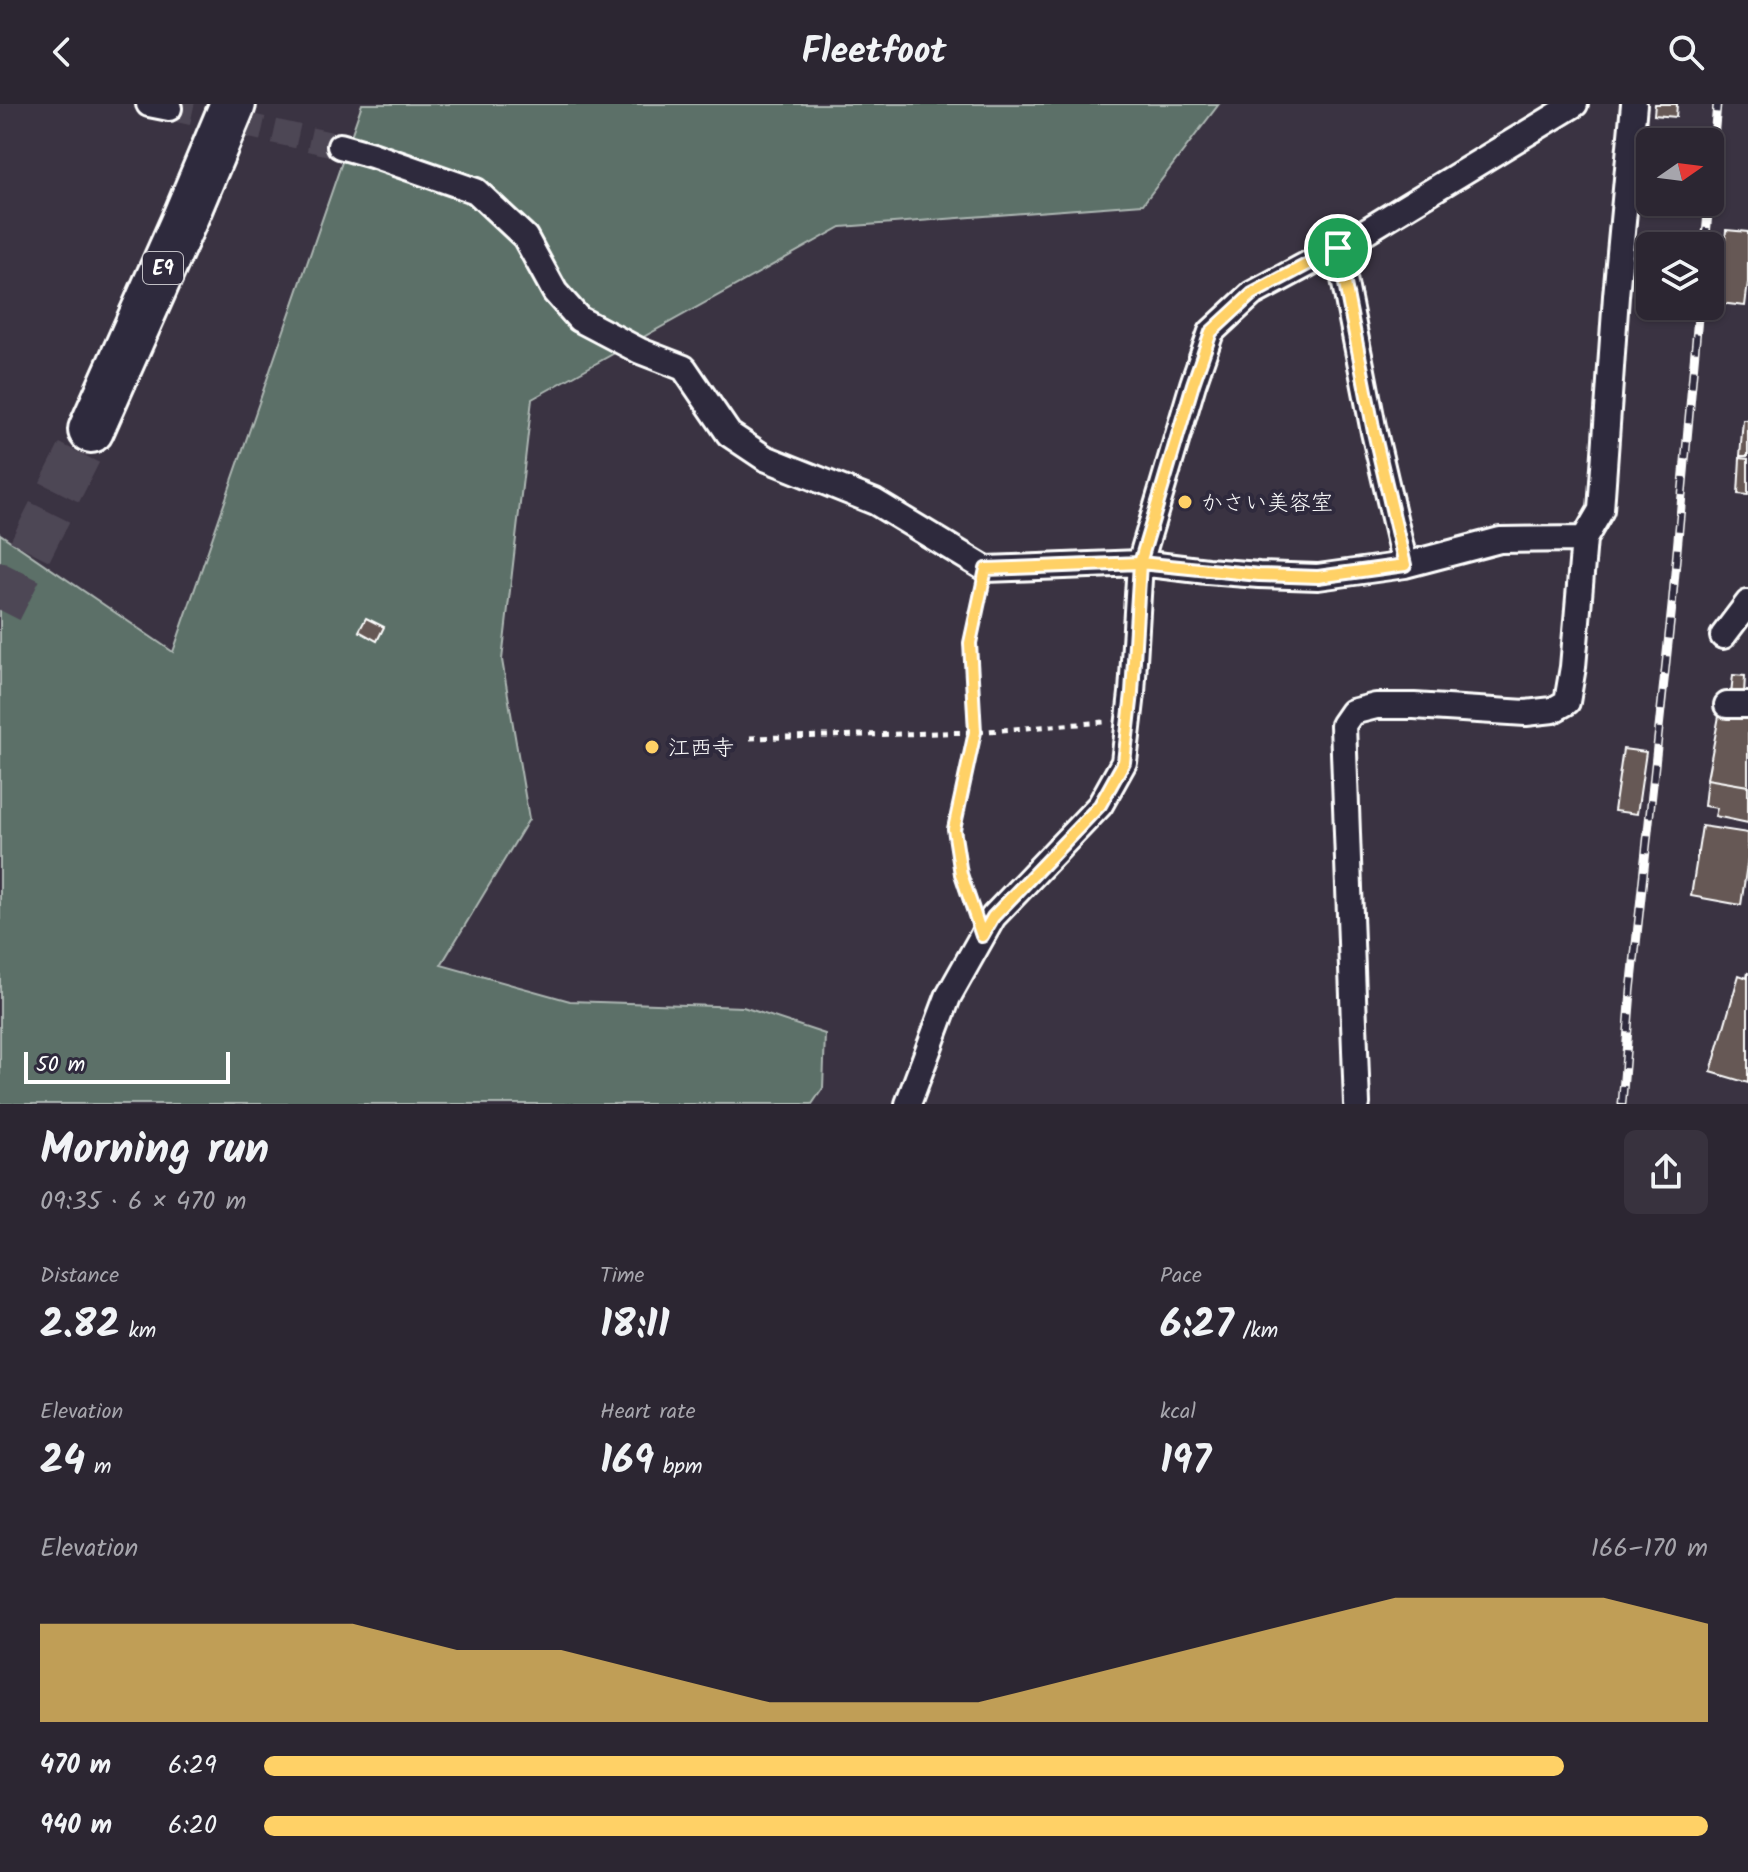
<!DOCTYPE html>
<html lang="en">
<head>
<meta charset="utf-8">
<style>
  :root { --surface:#2c2632; --page:#38323e; --text:#f1f3f6; --muted:#a6a5ac; --line:#48434d; --accent:#ffd166 }
  body { margin:0; font-family:Kalam,"Klee One",sans-serif; background:var(--page); color:var(--text); height:100vh; display:flex; flex-direction:column; font-size:30px; white-space:nowrap }
  * { box-sizing:border-box; margin:0 }
  p { font-size:26px; color:var(--muted) }
  .icon { flex:none; width:44px; height:44px; fill:none; stroke:currentColor; stroke-width:2; stroke-linecap:round; stroke-linejoin:round }
  .map { position:relative; height:1000px; overflow:hidden }
  .details { display:flex; flex-direction:column; background:var(--surface); flex:1 }
  .details>* { flex:none }
  .needle { width:52px; rotate:76deg }
  .tools { position:absolute; left:1636px; top:24px; display:grid; gap:16px }
  .tools a { display:grid; place-items:center; width:88px; height:88px; border-radius:12px; background:var(--surface); box-shadow:0 2px 6px #0004,0 0 0 2px var(--line); font-size:40px }
  .scale { position:absolute; left:24px; bottom:20px; width:206px; box-sizing:border-box; padding-left:8px; border:4px solid #fff; border-top:0; font-size:22px; line-height:28px; white-space:nowrap; color:#fff; -webkit-text-stroke:6px #2f2a3d; paint-order:stroke }
  .pin { position:absolute; display:grid; place-items:center; width:68px; height:68px; color:#fff; margin:-34px; border:4px solid #fff; border-radius:50%; box-shadow:0 2px 8px #0007 }
  .round { display:grid; place-items:center; flex:none; width:84px; height:84px; border-radius:12px; background:var(--page) }
  .headline { display:flex; align-items:center; justify-content:space-between; height:136px; padding:0 40px }
  h1 { font-size:44px; font-weight:800; line-height:60px }
  .figures { display:grid; grid-template-columns:repeat(3,1fr); gap:12px; height:136px; padding:8px 40px }
  .figures div { display:grid; align-content:center }
  .figures b { font-size:40px; font-weight:800 }
  .figures small { font-size:22px; font-weight:400 }
  .figures p { font-size:22px }
  .chart { height:224px; padding:16px 40px }
  .chart p { display:flex; justify-content:space-between }
  .chart svg { width:100%; height:144px; margin-top:8px; fill:var(--accent); opacity:.7 }
  ul { padding:0 40px; list-style:none; font-size:26px }
  li { display:grid; grid-template-columns:128px 96px 1fr; align-items:center; height:60px }
  li i { height:20px; border-radius:10px; background:var(--accent) }
  header { display:flex; justify-content:space-between; align-items:center; height:104px; padding:0 40px; background:var(--surface); font-size:36px; font-weight:800 }
  .map>svg:first-child { display:block }
  .green { fill:#5b6f67; stroke:#adb7b3; stroke-width:2 }
  .building { fill:#665955; stroke:#fff; stroke-width:2 }
  .lines { fill:none; stroke-linecap:round; stroke-linejoin:round }
  .minor-tunnel { stroke:#4e4755; stroke-width:24; stroke-dasharray:24 12; stroke-linecap:butt }
  .motorway-tunnel { stroke:#4e4755; stroke-width:44; stroke-dasharray:44 22; stroke-linecap:butt }
  .minor-casing { stroke:#fff; stroke-width:30 }
  .motorway-casing { stroke:#fff; stroke-width:50 }
  .path { stroke:#fff; stroke-width:5; stroke-dasharray:6 6; stroke-linecap:butt }
  .minor { stroke:#2f2a3d; stroke-width:24 }
  .motorway { stroke:#2f2a3d; stroke-width:44 }
  .rail-casing { stroke:#fff; stroke-width:9 }
  .rail { stroke:#2f2a3d; stroke-width:6; stroke-dasharray:18; stroke-linecap:butt }
  .route-casing { stroke:#fff; stroke-width:16 }
  .route { stroke:#ffd166; stroke-width:10 }
  .poi-dot { fill:#ffd166; stroke:#2f2a3d; stroke-width:3 }
  .labels { text-anchor:middle; stroke-width:8; stroke-linejoin:round; paint-order:stroke }
  .shield { fill:#2f2a3d; stroke:#c1bfc5; stroke-width:2 }
  .shield-label { font-size:20px; font-weight:bold; fill:#fff }
  .poi-label { font-size:22px; fill:#fff; stroke:#2f2a3d; text-anchor:start }
</style>
</head>
<body>
<header><svg class="icon" aria-label="back" viewBox="0 0 24 24"><path d="M15 5l-7 7 7 7"/></svg>Fleetfoot<svg class="icon" aria-label="search" viewBox="0 0 24 24"><circle cx="10" cy="10" r="6"/><path d="M15 15l6 6"/></svg></header>
<div class="map">
<svg width="1748" height="1000" viewBox="0 0 1748 1000">
  <rect width="100%" height="100%" fill="#3a3342"/>
  <filter id="ink" filterUnits="userSpaceOnUse"><feTurbulence type="fractalNoise" baseFrequency=".0125" numOctaves="2"/><feDisplacementMap in="SourceGraphic" scale="16" xChannelSelector="R" yChannelSelector="G"/><feConvolveMatrix kernelMatrix="1 2 1 2 8 2 1 2 1" color-interpolation-filters="sRGB"/></filter>
  <g filter="url(#ink)">
    <path class="green" d="M362 0H1219L1143 100 841 123 532 295 502 556 529 715 441 861 570 897 743 903 825 930 823 984 812 1000H0V430L173 548Z"/>
    <path class="building" d="M1655 0H1677L1676 13 1654 11Z
      M1726 126 1748 128V178L1745 202 1720 199Z
      M1743 316H1748V352H1740Z
      M1740 354 1748 355V391L1738 390Z
      M366 514 384 523 377 537 359 527Z
      M1733 571 1745 572 1744 590H1731Z
      M1719 612 1748 614V682L1707 675Z
      M1623 645 1646 648 1637 710 1614 707Z
      M1707 675 1748 682V719L1715 712 1717 704 1704 702Z
      M1702 722 1748 729V754L1741 801 1691 792Z
      M1748 868V979L1711 968 1739 871 1747 874Z"/>
    <g class="lines">
      <path class="minor-tunnel" d="M169 4 340 42"/>
      <path class="motorway-tunnel" d="M0 506 91 326"/>
      <g class="minor-casing">
        <path id="minor" d="M149 0 169 4
          M340 42 372 51 476 87 525 133 555 188 579 215 640 247 684 264 729 330 765 354 875 398 986 465 1140 459 1207 467 1259 471 1318 473 1405 461 1500 436 1584 435
          M1338 144 1374 328 1405 461
          M1723 532 1748 499
          M1727 601H1748
          M908 1000 948 893 993 813 1100 701 1124 658 1132 589 1140 459 1193 280 1211 228 1252 190 1338 144 1575 0
          M1357 1000 1343 621 1352 608 1376 602H1414L1526 609 1553 606 1567 598 1573 563 1584 435 1601 406 1616 192 1634 0"/>
      </g>
      <g class="motorway-casing">
        <path id="motorway" d="M91 326 186 112 233 0"/>
      </g>
      <path class="path" d="M750 634 975 628 1104 618
        M971 801 961 770 954 725 975 628 970 539 981 489"/>
      <use href="#minor" class="minor"/>
      <use href="#motorway" class="motorway"/>
      <g class="rail-casing">
        <path id="rail" d="M1710 80 1717 0
          M1705 142 1709 98
          M1622 1000 1631 887 1672 502 1699 202"/>
      </g>
      <use href="#rail" class="rail"/>
    </g>
  </g>
  <g class="lines" filter="url(#ink)">
    <g class="route-casing">
      <path id="route" d="M1338 144 1252 190 1211 228 1193 280 1140 459 986 465 970 539 975 628 954 725 961 770 982 832 993 813 1100 701 1124 658 1132 589 1140 459 1259 471 1318 473 1405 461 1374 328 1338 144"/>
    </g>
    <use href="#route" class="route"/>
  </g>
  <g class="poi-dot">
    <circle cx="1185" cy="398" r="8"/>
    <circle cx="652" cy="643" r="8"/>
  </g>
  <g class="labels">
    <rect class="shield" x="143" y="148" width="40" height="32" rx="6"/>
    <g class="shield-label">
      <text x="163" y="171">E9</text>
    </g>
    <g class="poi-label">
      <text x="1201" y="406">かさい美容室</text>
      <text x="668" y="651">江西寺</text>
    </g>
  </g>
</svg>
<div class="tools">
<a><svg class="needle" viewBox="-14 -14 28 28"><path d="M0-13l5 13h-10z" fill="#e53935"/><path d="M0 13l5-13h-10z" fill="#a6a5ac"/></svg></a>
<a><svg class="icon" aria-label="layers" viewBox="0 0 24 24"><path d="M12 4l9 5-9 5-9-5zM3 14l9 5 9-5"/></svg></a>
</div>
<div class="scale">50 m</div>
<div class="pin" style="left:1338px;top:144px;background:#1e9e55"><svg class="icon" aria-label="arrive" viewBox="0 0 24 24"><path d="M6 21V4h12l-3 4 3 4H6"/></svg></div>
</div>
<section class="details">
<div class="headline"><div><h1>Morning run</h1><p>09:35 · 6 × 470 m</p></div><a class="round"><svg class="icon" aria-label="share" viewBox="0 0 24 24"><path d="M12 15V3M7 8l5-5 5 5M5 13v7h14v-7"/></svg></a></div>
<div class="figures">
<div><p>Distance</p><b>2.82<small> km</small></b></div>
<div><p>Time</p><b>18:11</b></div>
<div><p>Pace</p><b>6:27<small> /km</small></b></div>
</div>
<div class="figures">
<div><p>Elevation</p><b>24<small> m</small></b></div>
<div><p>Heart rate</p><b>169<small> bpm</small></b></div>
<div><p>kcal</p><b>197</b></div>
</div>
<div class="chart"><p><span>Elevation</span>166–170 m</p>
<svg viewBox="0 0 160 44" preserveAspectRatio="none"><path d="M0 44V14L10 14L20 14L30 14L40 22L50 22L60 30L70 38L80 38L90 38L100 30L110 22L120 14L130 6L140 6L150 6L160 14V44z"/></svg>
</div>
<ul>
<li><b>470 m</b>6:29<i style="width:90%"></i></li>
<li><b>940 m</b>6:20<i style="width:100%"></i></li>
</ul>
</section>
</body>
</html>
